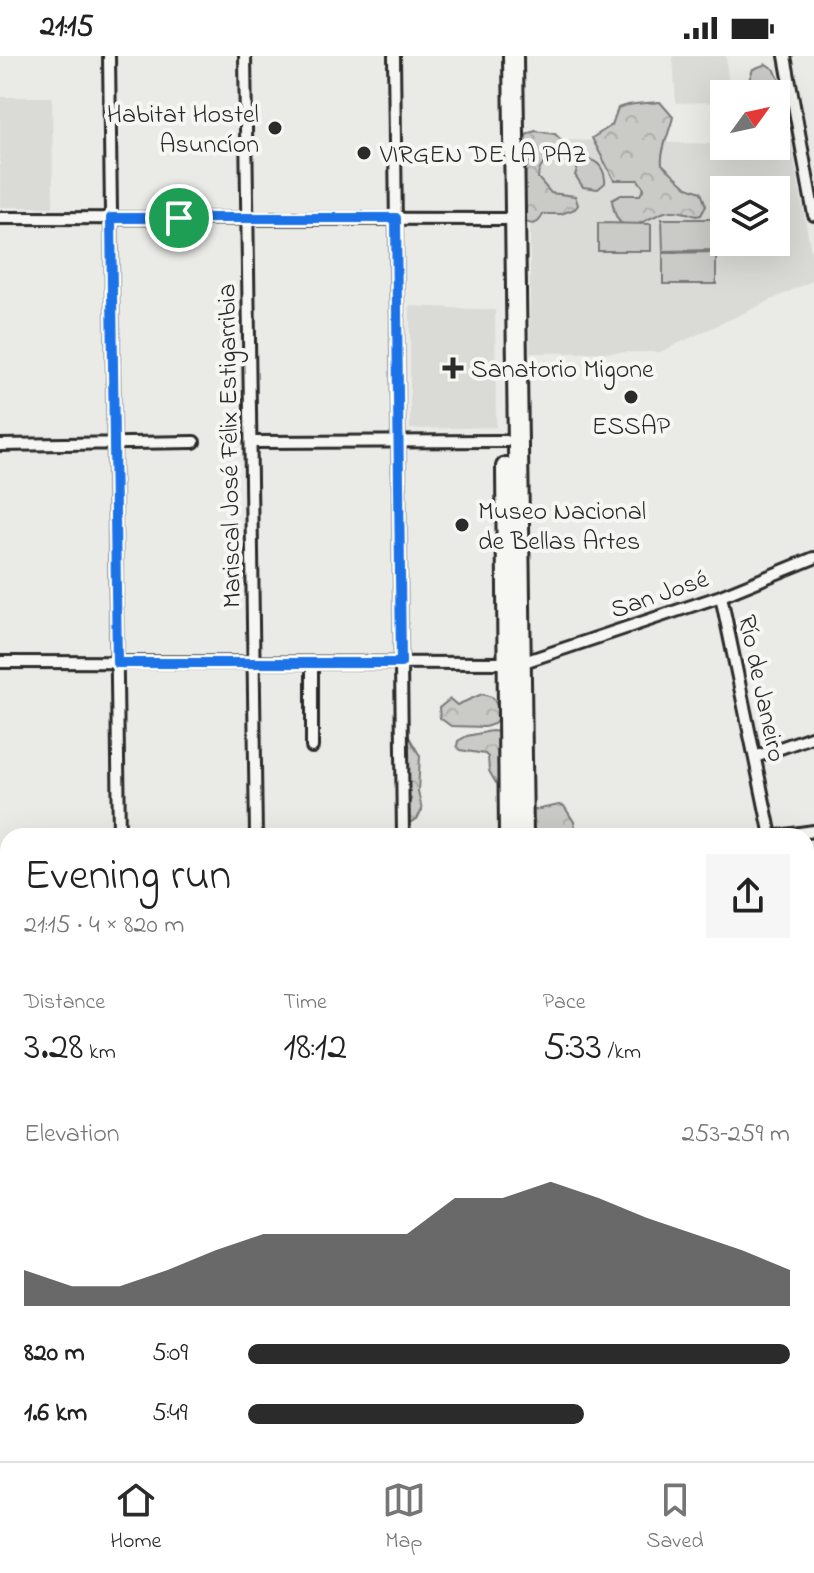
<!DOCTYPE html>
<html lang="en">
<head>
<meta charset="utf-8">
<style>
  :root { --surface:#fff; --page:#f6f6f6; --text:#222; --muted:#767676; --line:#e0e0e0; --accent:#2b2b2b }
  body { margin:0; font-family:"Indie Flower",sans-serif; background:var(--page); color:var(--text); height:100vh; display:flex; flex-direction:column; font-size:30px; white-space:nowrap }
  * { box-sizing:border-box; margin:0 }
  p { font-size:26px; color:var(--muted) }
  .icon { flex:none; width:44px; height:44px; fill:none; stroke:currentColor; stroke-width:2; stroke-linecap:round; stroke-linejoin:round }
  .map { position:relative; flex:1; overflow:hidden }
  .drawer { position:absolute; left:0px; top:772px; width:814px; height:634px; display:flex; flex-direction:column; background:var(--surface); border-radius:24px 24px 0 0; box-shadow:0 8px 32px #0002 }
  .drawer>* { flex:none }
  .needle { width:52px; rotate:57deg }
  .buttons { position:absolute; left:710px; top:24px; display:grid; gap:16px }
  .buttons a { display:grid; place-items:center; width:80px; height:80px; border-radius:0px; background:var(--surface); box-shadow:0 8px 32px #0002; font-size:40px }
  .pin { position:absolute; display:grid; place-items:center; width:68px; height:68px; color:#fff; margin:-34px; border:4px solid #fff; border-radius:50%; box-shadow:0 2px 8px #0007 }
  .round { display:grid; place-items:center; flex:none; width:84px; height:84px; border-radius:0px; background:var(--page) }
  .head { display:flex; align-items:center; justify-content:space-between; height:136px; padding:0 24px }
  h1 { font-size:44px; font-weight:600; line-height:60px }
  .figures { display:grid; grid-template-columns:repeat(3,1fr); gap:12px; height:136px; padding:8px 24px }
  .figures div { display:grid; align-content:center }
  .figures b { font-size:40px; font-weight:600 }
  .figures small { font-size:22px; font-weight:400 }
  .figures p { font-size:22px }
  .chart { height:224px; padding:16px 24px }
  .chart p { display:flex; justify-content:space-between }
  .chart svg { width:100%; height:144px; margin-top:8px; fill:var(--accent); opacity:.7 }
  ul { padding:0 24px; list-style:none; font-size:26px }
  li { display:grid; grid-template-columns:128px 96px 1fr; align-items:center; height:60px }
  li i { height:20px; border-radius:10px; background:var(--accent) }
  .status { display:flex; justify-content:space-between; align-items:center; height:56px; padding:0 40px; background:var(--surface); direction:ltr }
  .status svg { height:22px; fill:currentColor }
  .menu { display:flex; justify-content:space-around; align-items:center; height:112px; border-top:2px solid var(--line); background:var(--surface); font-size:22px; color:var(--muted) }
  .menu a { display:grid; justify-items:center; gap:4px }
  .menu .current { color:var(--accent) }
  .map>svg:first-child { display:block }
  .built { fill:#dadad6; fill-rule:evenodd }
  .forest { fill:url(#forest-crowns); stroke:#7a7a79; stroke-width:2 }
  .pitch { fill:#cacac7; stroke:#7a7a79; stroke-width:2 }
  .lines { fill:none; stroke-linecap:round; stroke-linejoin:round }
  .street-casing { stroke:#2b2b2b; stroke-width:16 }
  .secondary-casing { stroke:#2b2b2b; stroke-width:20 }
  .primary-casing { stroke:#2b2b2b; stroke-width:22 }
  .highway-casing { stroke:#2b2b2b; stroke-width:24 }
  .street { stroke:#f6f6f2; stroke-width:10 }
  .secondary { stroke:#f6f6f2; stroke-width:14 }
  .primary { stroke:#f6f6f2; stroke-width:16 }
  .highway { stroke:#f6f6f2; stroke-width:18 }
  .route-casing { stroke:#fff; stroke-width:16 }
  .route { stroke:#1a73e8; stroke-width:10 }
  .poi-dot { fill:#2b2b2b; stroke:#f6f6f2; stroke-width:3 }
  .labels { text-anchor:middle; stroke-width:8; stroke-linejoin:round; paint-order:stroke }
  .poi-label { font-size:26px; fill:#2b2b2b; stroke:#f6f6f2; text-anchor:start }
  .street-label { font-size:26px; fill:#2b2b2b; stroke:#f6f6f2 }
</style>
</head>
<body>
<div class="status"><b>21:15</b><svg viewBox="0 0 49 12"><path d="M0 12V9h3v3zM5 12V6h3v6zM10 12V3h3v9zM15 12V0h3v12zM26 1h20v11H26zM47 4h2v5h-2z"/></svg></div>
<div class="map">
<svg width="814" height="1405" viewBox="0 0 814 1405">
  <defs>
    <pattern id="forest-crowns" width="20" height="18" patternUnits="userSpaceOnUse" patternTransform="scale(2)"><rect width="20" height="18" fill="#cacac7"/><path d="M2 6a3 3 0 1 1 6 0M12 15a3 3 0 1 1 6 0" fill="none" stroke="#aeaeab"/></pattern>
  </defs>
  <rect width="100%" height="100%" fill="#eaeae6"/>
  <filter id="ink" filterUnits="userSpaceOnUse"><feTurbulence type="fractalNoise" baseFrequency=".0125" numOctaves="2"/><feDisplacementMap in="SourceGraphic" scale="16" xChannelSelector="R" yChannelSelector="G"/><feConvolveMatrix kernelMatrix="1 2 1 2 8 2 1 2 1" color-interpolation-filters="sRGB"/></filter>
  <g filter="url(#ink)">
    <path class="built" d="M673 0H726L729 38H724V46L676 47Z
      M0 41H52L53 151H0Z
      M530 83 791 90 814 211V224L660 296 530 297ZM724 134H776V186H724Z
      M410 250 495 254 496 371 410 373Z
      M806 1071H814V1223H806Z
      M806 1249H814V1405H736V1398H806Z"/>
    <path class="forest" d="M766 8 775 14C778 25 788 33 788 45L776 51V38H744L753 13Z
      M660 46 673 61C670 75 660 95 662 108L687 131 701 136 706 150 701 159 696 160C687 157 675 153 665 156 643 163 618 189 612 144L621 139H640L644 132 638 124H614L592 82 612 69 618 52C632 46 646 48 660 46Z
      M535 75 555 78 562 85 563 90 550 96C548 107 538 109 538 122L551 137 575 140 578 149 575 153 561 158H543C539 168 533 170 524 165L523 117 532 101 525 89 526 79Z
      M591 104C601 107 606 118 605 127L598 133 583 131 575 119 578 110Z
      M482 638 492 641C498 649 501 659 494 668L485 671 451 670 440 662 439 652 450 643 457 649Z
      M491 675 501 676V729L496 727 489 715 488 701 485 698 460 694 457 690 458 685 467 680Z
      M409 681 420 700 418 735 422 754 417 763 409 767 404 759 411 743 407 741V714L401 691 405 682Z
      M559 749 564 750 574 766 577 780H526L527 759 535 754Z"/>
    <path class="pitch" d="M662 163H715L716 194 663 195Z
      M598 167 651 168V195H598Z
      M716 196V228H663V197Z"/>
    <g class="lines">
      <g class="street-casing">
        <path id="street" d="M109 0 119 780
          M245 0 256 780
          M394 0 403 780
          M785 0 814 159
          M0 162 505 163
          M251 386 506 385
          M0 389 194 386
          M721 540 771 780
          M0 606 521 607 721 540 814 502
          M312 607V691
          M755 701 814 680
          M778 780 814 775
          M806 966H814
          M0 1055H8
          M806 1058H814
          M806 1236H814
          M129 1398V1405
          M262 1398V1405
          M410 1398 411 1405
          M724 1398V1405"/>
      </g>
      <g class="secondary-casing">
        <path id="secondary" d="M0 1239H8"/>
      </g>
      <g class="primary-casing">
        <path id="primary" d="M0 849H8
          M806 871H814"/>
      </g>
      <g class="highway-casing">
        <path id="highway" d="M513 0 523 780
          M506 411 509 780
          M514 1398V1405
          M531 1398V1405"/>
      </g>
      <use href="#street" class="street"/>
      <use href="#secondary" class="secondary"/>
      <use href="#primary" class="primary"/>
      <use href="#highway" class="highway"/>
    </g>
  </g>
  <g class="lines" filter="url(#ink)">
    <g class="route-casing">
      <path id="route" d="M111 162H396L401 607H117Z"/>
    </g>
    <use href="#route" class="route"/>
  </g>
  <g class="poi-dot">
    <circle cx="275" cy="72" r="8"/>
    <circle cx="364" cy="97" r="8"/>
    <path d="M449 300h8v8h8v8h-8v8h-8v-8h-8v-8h8z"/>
    <circle cx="631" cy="341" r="8"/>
    <circle cx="462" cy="469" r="8"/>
  </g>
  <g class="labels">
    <g class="poi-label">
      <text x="259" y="66" text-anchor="end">Habitat Hostel<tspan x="259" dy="30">Asuncíon</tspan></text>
      <text x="380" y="106">VIRGEN DE LA PAZ</text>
      <text x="471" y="321">Sanatorio Migone</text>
      <text x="631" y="378" text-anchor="middle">ESSAP</text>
      <text x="478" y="463">Museo Nacional<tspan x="478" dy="30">de Bellas Artes</tspan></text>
    </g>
    <g class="street-label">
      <text transform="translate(228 390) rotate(-91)" y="9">Mariscal José Félix Estigarribia</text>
      <text transform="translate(659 537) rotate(-19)" y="9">San José</text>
      <text transform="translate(763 632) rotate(78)" y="9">Río de Janeiro</text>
    </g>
  </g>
</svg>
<div class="buttons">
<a><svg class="needle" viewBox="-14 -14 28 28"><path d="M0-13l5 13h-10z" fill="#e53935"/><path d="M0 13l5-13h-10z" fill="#767676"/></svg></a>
<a><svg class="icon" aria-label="layers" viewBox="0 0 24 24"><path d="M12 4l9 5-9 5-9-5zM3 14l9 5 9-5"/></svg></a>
</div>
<div class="pin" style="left:179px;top:162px;background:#1e9e55"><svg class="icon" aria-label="arrive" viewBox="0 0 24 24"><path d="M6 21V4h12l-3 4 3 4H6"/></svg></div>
<section class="drawer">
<div class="head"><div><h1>Evening run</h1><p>21:15 · 4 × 820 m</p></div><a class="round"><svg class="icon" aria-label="share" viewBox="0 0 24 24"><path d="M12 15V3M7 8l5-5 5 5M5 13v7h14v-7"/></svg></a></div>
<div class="figures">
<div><p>Distance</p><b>3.28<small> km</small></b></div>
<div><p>Time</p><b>18:12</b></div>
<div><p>Pace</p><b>5:33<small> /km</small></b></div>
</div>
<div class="chart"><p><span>Elevation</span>253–259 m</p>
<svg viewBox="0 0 160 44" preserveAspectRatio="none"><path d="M0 44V33L10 38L20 38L30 33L40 27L50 22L60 22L70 22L80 22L90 11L100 11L110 6L120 11L130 17L140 22L150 27L160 33V44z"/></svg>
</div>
<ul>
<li><b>820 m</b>5:09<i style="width:100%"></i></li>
<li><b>1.6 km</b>5:49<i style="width:62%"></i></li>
</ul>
</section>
</div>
<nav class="menu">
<a class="current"><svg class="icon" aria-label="home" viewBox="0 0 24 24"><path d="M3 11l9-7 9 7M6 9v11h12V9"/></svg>Home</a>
<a><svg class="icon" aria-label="map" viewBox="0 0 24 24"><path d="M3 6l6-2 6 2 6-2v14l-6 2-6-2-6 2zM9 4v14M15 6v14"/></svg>Map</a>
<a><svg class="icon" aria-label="saved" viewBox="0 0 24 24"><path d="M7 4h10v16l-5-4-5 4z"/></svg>Saved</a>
</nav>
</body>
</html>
